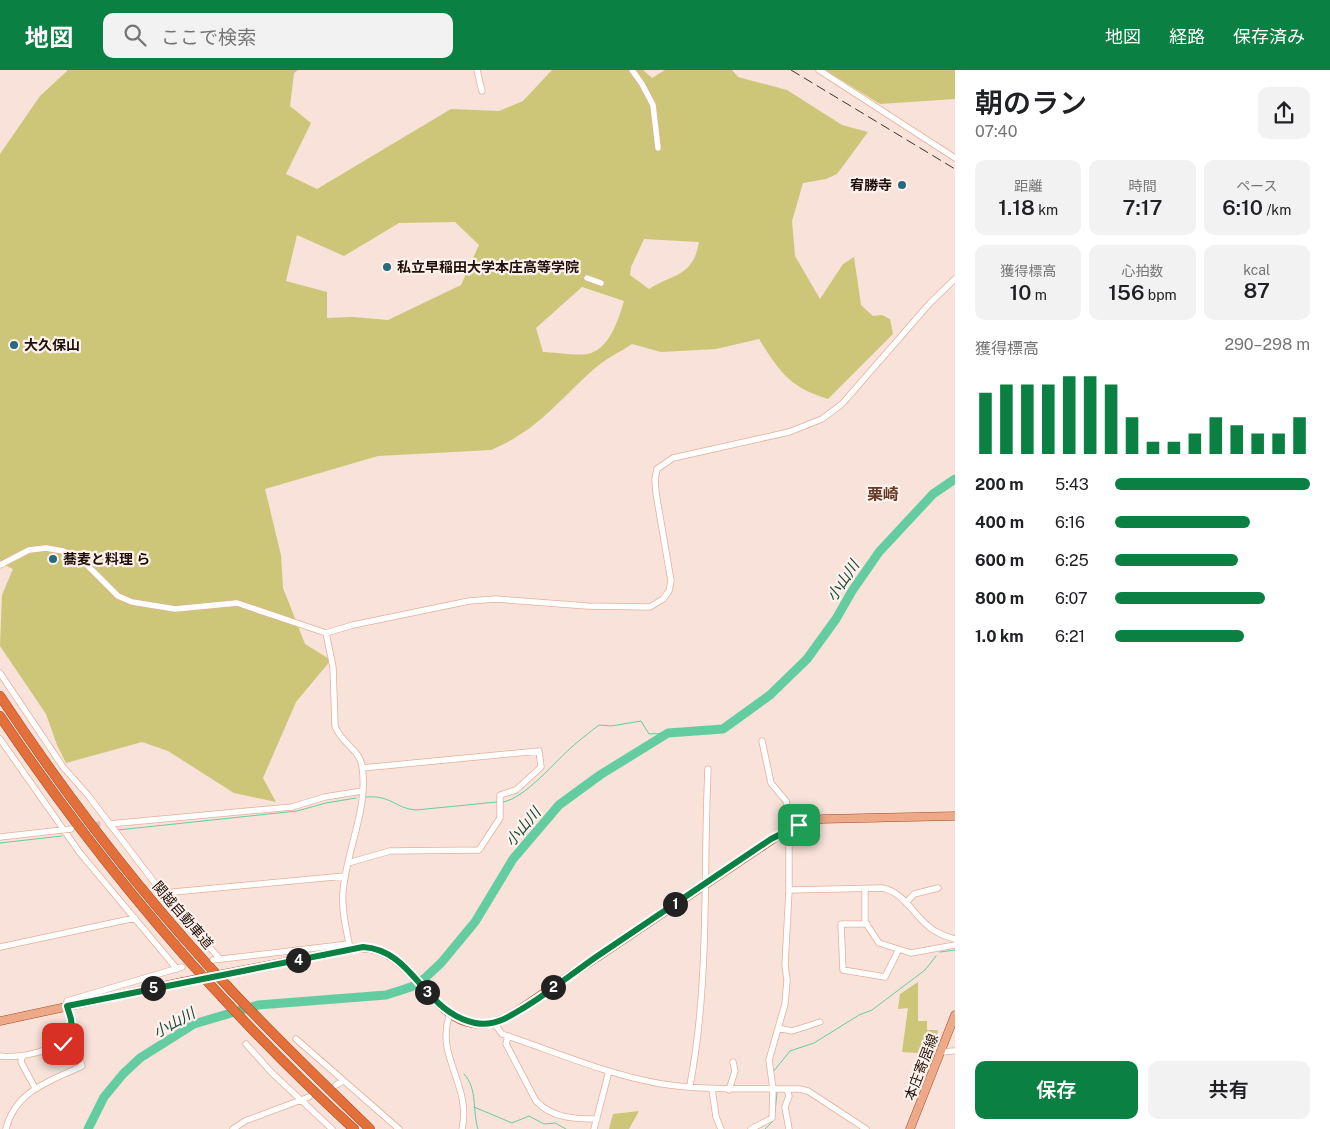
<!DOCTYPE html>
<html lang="ja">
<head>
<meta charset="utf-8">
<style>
  :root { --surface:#fff; --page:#f2f2f2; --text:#202124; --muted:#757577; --accent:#0b8043 }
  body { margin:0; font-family:"Public Sans","Noto Sans JP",sans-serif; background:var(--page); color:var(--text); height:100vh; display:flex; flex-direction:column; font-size:19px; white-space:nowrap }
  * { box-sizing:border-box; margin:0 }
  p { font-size:16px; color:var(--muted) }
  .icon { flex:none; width:28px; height:28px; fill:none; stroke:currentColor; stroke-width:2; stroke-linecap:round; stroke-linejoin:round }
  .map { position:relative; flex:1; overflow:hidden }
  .drawer { display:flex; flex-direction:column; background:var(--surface); width:375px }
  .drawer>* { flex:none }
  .pin { position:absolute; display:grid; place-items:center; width:42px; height:42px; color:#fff; margin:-21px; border-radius:10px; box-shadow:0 2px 8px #0006 }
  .km { position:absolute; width:25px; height:25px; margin:-12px; border-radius:50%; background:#222; color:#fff; font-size:14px; line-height:25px; text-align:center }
  .round { display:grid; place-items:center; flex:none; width:52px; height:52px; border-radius:10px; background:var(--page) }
  .headline { display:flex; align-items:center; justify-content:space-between; height:85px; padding:0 20px }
  h1 { font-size:28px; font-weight:600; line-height:38px }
  .figures { display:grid; grid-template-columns:repeat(3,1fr); gap:8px; height:85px; padding:5px 20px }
  .figures div { display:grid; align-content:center; border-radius:10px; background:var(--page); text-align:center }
  .figures b { font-size:21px; font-weight:600 }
  .figures small { font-size:14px; font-weight:400 }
  .figures p { font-size:14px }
  .chart { height:140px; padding:10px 20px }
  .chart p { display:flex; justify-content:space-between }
  .chart svg { width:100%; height:90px; margin-top:5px; stroke:var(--accent); stroke-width:6 }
  .cta { display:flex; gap:10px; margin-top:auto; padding:10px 20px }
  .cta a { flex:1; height:58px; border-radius:10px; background:var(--accent); color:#fff; font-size:20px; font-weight:600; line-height:58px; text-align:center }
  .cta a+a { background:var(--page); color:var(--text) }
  ul { padding:0 20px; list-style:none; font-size:16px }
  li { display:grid; grid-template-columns:80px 60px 1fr; align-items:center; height:38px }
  li i { height:12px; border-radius:6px; background:var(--accent) }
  header { display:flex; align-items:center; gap:30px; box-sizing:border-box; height:70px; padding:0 25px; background:var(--accent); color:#fff }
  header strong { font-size:24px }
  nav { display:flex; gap:28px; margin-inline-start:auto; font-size:18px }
  .search { width:350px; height:45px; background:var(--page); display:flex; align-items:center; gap:12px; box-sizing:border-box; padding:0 18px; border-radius:10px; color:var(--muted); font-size:19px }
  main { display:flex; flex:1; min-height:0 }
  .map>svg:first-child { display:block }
  .green { fill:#cdc678; fill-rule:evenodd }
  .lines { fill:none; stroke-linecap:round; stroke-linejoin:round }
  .stream { stroke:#63cda1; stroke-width:1 }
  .river { stroke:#63cda1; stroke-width:9 }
  .minor-tunnel { stroke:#d8c2ba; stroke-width:5.5; stroke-dasharray:5.5 3; stroke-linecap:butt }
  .minor-casing { stroke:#e4b099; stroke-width:7 }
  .major-casing { stroke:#9f4e28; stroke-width:9 }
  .highway-casing { stroke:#9f4e28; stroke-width:10 }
  .minor { stroke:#fff; stroke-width:5.5 }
  .major { stroke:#eea989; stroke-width:8 }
  .highway { stroke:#e3703a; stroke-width:9 }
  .rail { stroke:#433128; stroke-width:1; stroke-dasharray:10 5; stroke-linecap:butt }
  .major-bridge-casing { stroke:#9f4e28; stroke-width:9; stroke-linecap:butt }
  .major-bridge { stroke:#eea989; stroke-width:8 }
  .route-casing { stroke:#fff; stroke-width:10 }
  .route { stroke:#0b8043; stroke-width:6 }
  .poi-dot { fill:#29687d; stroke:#fdf2ed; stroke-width:2 }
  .labels { text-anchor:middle; stroke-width:4.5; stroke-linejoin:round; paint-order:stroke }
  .poi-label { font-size:14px; font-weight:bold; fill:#210f07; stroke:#fdf2ed; text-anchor:start }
  .street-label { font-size:14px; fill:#210f07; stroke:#fdf2ed }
  .water-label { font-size:15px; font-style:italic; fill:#1a4735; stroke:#fdf2ed }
  .quarter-label { font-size:16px; font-weight:bold; fill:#663a27; stroke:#fdf2ed }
</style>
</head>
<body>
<header>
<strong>地図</strong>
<div class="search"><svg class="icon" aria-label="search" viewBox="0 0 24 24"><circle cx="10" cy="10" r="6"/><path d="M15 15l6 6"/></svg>ここで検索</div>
<nav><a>地図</a><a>経路</a><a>保存済み</a></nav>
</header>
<main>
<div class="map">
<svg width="955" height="1059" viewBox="0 0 955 1059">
  <rect width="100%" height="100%" fill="#f8e2d9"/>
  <path class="green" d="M68 0H298L294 3 290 36 311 53 286 104 317 119 451 39 499 41 523 31 552 0H643L652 8 665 0H732L738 7 787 20 842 55 868 62 837 104 826 109 803 113 792 151 795 186 820 229 843 194 854 187 861 235 873 246 882 245 890 249 893 264 828 329C789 317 780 302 759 269L716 279 661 282 632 274C620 282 605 289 594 299 557 332 538 360 491 380L378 386 265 419 281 485 283 518 305 574 331 590 296 632 263 708 276 732 234 723 168 681 142 672 66 693 57 675 46 644 0 576 2 525 13 499 0 493V84L40 26ZM455 152 479 175 461 215 388 250 353 247 327 248V222L286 211 297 165 344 186 399 153ZM644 169 698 172H699C693 207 674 203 649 219L630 205 631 197ZM582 217 624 231C619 248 610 277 591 283 581 287 555 282 543 282L536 258Z
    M825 0H955V29L880 34Z
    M918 912V951H927V960H938L934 984 902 982 908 938 898 939 900 924Z
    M639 1041 629 1059H609L613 1044Z"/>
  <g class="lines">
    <path class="stream" d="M366 727C392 725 394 738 416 740L497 732
      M503 732C526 728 556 690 574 675 582 668 590 662 599 655L611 656 641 651 649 664 668 663
      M118 760 297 741 326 733 356 728
      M0 773 62 766
      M940 882 955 880
      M773 1002 790 981 814 973 859 945 872 940 925 900 936 886
      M464 1004C478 1019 472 1040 478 1059
      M474 1037 512 1053 529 1046 544 1054 555 1053 566 1059
      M775 1042 777 1023
      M765 1059 773 1051"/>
    <path class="river" d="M88 1059 104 1027 123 1004 140 988 194 954 258 935 386 925 411 917 425 908 441 893 475 852 513 789 559 735 600 705 668 663 723 659 770 625 807 589 836 549 852 521 879 482 933 424 955 409"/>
    <path class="minor-tunnel" d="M78 757 101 754"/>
    <g class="minor-casing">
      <path id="minor" d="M477 0 482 21
        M632 0 642 14 653 35 658 78
        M819 0 955 88
        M587 208 601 213
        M0 495 29 480 46 478 63 481 84 492 118 526 132 532 175 539 237 533 326 563 353 555 469 531 496 529 587 536 650 537 663 529 669 521 671 511 656 423 655 409 657 399 673 388 789 362 822 349 842 334 930 233 955 209
        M326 563 333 597 335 656C340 672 360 680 362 696 369 738 346 781 343 822 341 840 347 861 350 879
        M0 603 63 697 87 724 164 825 219 888
        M0 669 80 783 177 899
        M109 754 292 737 325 727 362 721
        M0 767 71 759
        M348 793 390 781 479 780 500 748V725L516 720 541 697 539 681 362 698
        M865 819V852L879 873 911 883 955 875
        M789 820 882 818C903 822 912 842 927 855 935 863 945 866 955 869
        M163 823 345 806
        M906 833 914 824 938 818
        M867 854H841L843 900 885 907 898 881
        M0 877 135 848
        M213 890 349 874
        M450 944C434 985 472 1015 462 1059
        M494 953 502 964 508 966C558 983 609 1005 662 1014 708 1021 753 1018 800 1019L808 1021 866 1059
        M778 958 792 961 820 952
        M508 966 506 974 536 1031C552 1048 574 1049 597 1049
        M296 969 399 1059
        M246 974 272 1003 332 1059
        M940 982 955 981
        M0 986C25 989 49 979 73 970
        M22 987 21 992 35 1018
        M336 1015 343 1011
        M690 1015C710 911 703 804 708 699
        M712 1019 716 1047 721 1059
        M787 1019 789 1026 785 1037 789 1059
        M729 1020 735 1001 733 992
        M6 1059C15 1021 50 1011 82 996L73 972 67 931 182 897
        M233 1059 245 1051 309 1027
        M594 1059 609 1001
        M751 1059 772 1048 773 1019 769 990 785 934 787 910 785 895 789 820V744L786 731 771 713 762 671"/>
    </g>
    <g class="major-casing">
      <path id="major" d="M244 900 357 878C417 872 432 970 495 952 510 948 523 937 535 929L788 759 822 749 955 746
        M0 951 182 912
        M910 1059 955 945"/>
    </g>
    <g class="highway-casing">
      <path id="highway" d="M0 626C69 730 146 830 231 920 276 968 323 1013 370 1059
        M0 646C102 798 220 936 354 1059"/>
    </g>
    <use href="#minor" class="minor"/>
    <use href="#major" class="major"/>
    <use href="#highway" class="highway"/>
    <path class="rail" d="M791 0 955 99"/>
    <g class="major-bridge-casing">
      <path id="major-bridge" d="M182 912 244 900"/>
    </g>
    <use href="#major-bridge" class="major-bridge"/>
  </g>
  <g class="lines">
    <g class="route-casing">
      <path id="route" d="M63 974 73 970 71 949 67 936 363 877C414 880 423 942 475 953 485 955 495 953 504 949 537 932 566 908 596 887 654 848 713 808 771 769L799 755"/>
    </g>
    <use href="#route" class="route"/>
  </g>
  <g class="poi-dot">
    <circle cx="902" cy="115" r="5"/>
    <circle cx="387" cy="197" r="5"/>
    <circle cx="14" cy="275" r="5"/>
    <circle cx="53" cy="489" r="5"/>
  </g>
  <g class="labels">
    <g class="poi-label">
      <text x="892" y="120" text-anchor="end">宥勝寺</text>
      <text x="397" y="202">私立早稲田大学本庄高等学院</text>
      <text x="24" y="280">大久保山</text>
      <text x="63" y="494">蕎麦と料理 ら</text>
    </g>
    <g class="street-label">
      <text transform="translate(183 845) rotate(49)" y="5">関越自動車道</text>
      <text transform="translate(921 997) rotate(-69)" y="5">本庄寄居線</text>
    </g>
    <g class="water-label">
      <text transform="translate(843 511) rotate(-56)" y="5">小山川</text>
      <text transform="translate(523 757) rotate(-50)" y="5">小山川</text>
      <text transform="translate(174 953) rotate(-29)" y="5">小山川</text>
    </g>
    <g class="quarter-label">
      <text x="883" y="430">栗崎</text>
    </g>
  </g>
</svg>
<div class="pin" style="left:799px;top:755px;background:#1e9e55"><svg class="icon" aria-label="arrive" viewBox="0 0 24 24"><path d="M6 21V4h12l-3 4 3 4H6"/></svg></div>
<div class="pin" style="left:63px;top:974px;background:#d93025"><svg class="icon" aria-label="check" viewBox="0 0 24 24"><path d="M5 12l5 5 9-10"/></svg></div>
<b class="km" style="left:675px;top:834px">1</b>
<b class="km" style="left:553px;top:917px">2</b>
<b class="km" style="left:427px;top:922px">3</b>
<b class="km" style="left:298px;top:890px">4</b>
<b class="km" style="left:153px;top:918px">5</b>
</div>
<section class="drawer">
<div class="headline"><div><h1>朝のラン</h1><p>07:40</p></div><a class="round"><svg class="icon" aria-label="share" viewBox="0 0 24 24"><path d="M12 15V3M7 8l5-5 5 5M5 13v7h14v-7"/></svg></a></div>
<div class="figures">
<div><p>距離</p><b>1.18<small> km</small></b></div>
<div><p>時間</p><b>7:17</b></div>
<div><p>ペース</p><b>6:10<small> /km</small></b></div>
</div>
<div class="figures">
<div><p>獲得標高</p><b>10<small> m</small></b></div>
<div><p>心拍数</p><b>156<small> bpm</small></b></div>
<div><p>kcal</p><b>87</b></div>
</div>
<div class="chart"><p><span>獲得標高</span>290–298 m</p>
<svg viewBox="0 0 160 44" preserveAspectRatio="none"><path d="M5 44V14M15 44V10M25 44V10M35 44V10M45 44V6M55 44V6M65 44V10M75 44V26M85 44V38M95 44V38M105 44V34M115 44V26M125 44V30M135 44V34M145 44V34M155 44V26"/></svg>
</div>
<ul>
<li><b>200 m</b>5:43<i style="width:100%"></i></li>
<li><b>400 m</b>6:16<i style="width:69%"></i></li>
<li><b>600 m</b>6:25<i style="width:63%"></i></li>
<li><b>800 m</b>6:07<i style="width:77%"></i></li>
<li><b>1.0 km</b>6:21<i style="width:66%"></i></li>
</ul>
<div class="cta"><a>保存</a><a>共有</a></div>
</section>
</main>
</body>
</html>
